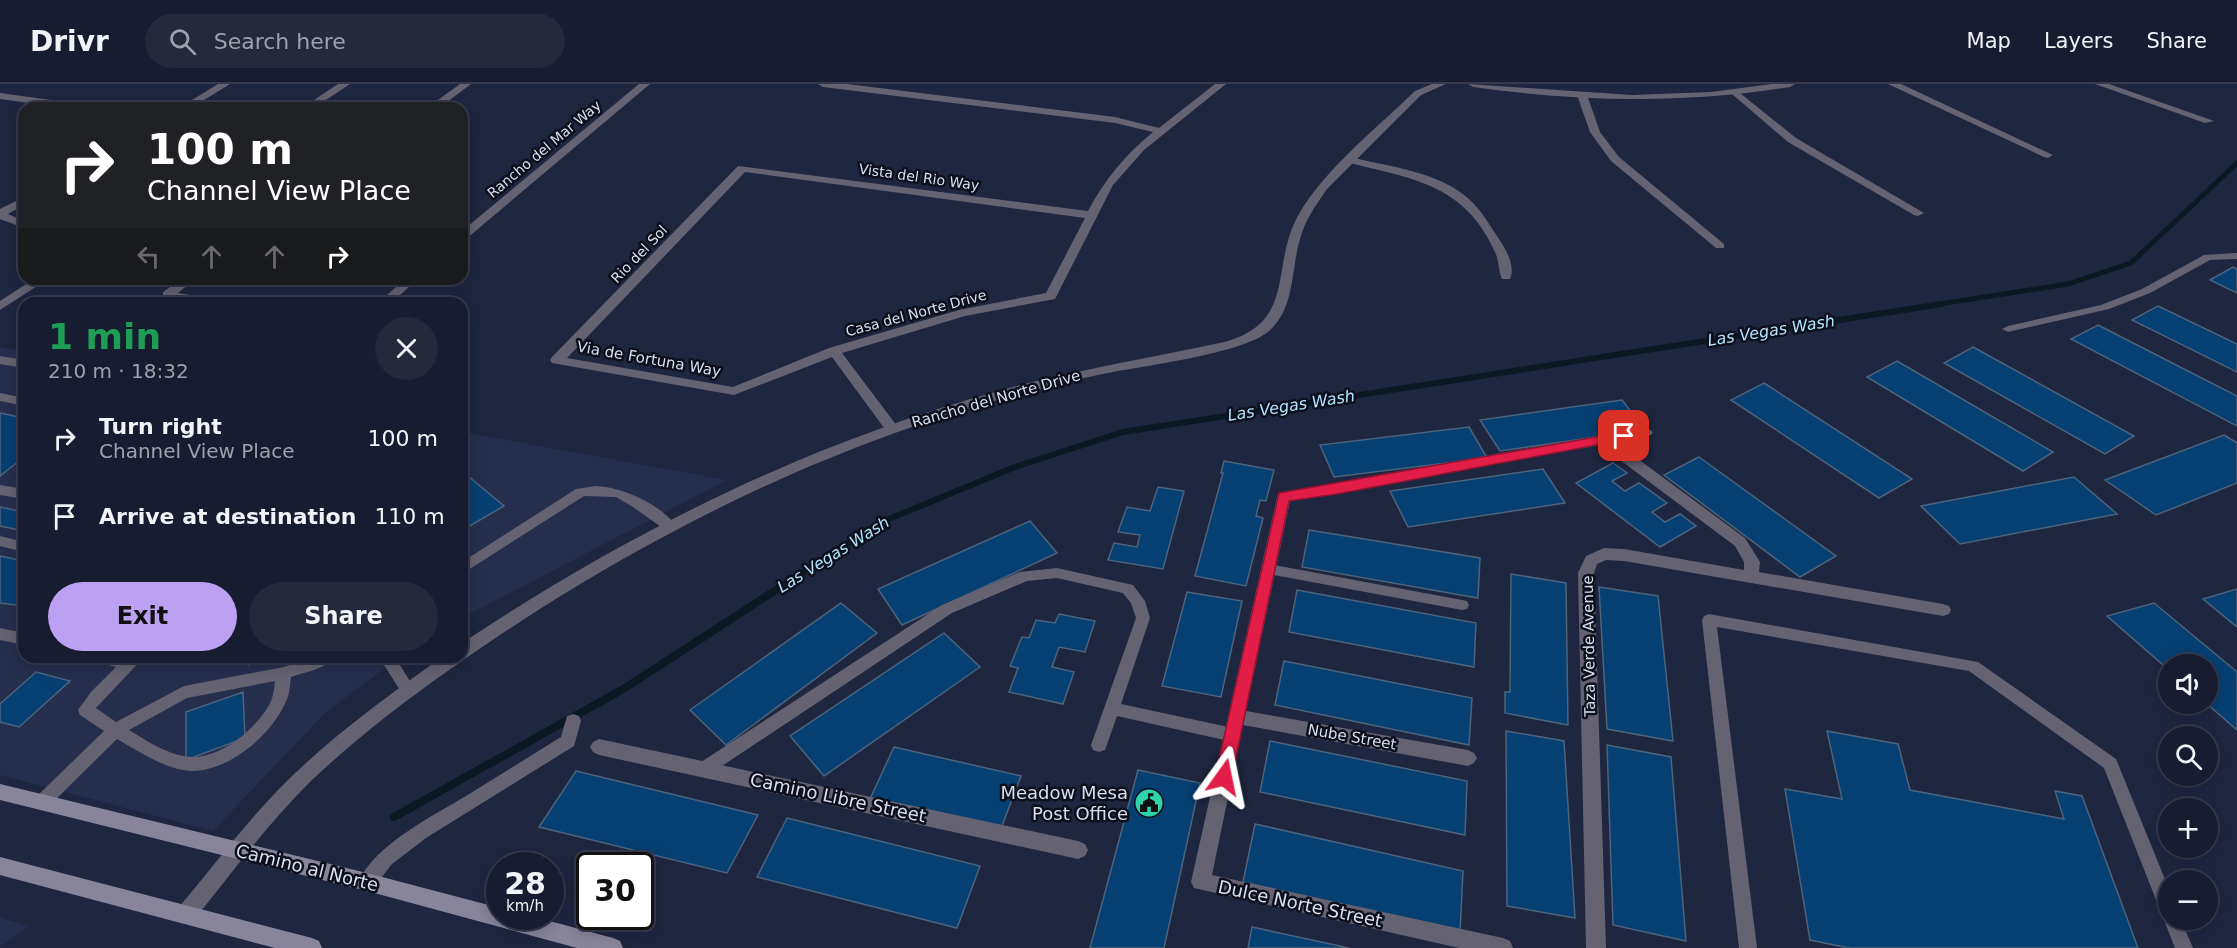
<!DOCTYPE html>
<meta charset="utf-8">
<style>
:root{--surface:#171c30;--page:#24293c;--text:#f1f3f6;--muted:#9ea1ab;--line:#363a4c;--accent:#bca0f2}
body{margin:0;font-family:"DejaVu Sans",sans-serif;background:var(--page);color:var(--text);height:100vh;display:flex;flex-direction:column;font-size:22px;white-space:nowrap}
*{box-sizing:border-box;margin:0}
p{font-size:20px;color:var(--muted)}
.icon{flex:none;width:33px;height:33px;fill:none;stroke:currentColor;stroke-width:2;stroke-linecap:round;stroke-linejoin:round}
.map{position:relative;flex:1;overflow:hidden}
.sheet{position:absolute;left:18px;top:213px;width:450px;height:366px;display:flex;flex-direction:column;background:var(--surface);border-radius:18px;box-shadow:0 3px 15px #0003,0 0 0 2px var(--line)}
.sheet>*{flex:none}
.hud{position:absolute;left:18px;top:18px;width:450px;height:183px;border-radius:18px;box-shadow:0 3px 15px #0003,0 0 0 2px var(--line);background:#202124;color:#fff;overflow:hidden}
.buttons{position:absolute;left:2158px;top:570px;display:grid;gap:12px}
.buttons a{display:grid;place-items:center;width:60px;height:60px;border-radius:50%;background:var(--surface);box-shadow:0 3px 15px #0003,0 0 0 2px var(--line);font-size:30px}
.speed{position:absolute;left:486px;top:768px;display:flex;gap:12px;font-size:30px;font-weight:700;text-align:center}
.speed>*{display:grid;place-content:center;width:78px;height:78px;border-radius:50%;background:var(--surface);box-shadow:0 3px 15px #0003,0 0 0 2px var(--line);line-height:1}
.speed small{font-size:15px;font-weight:400}
.speed .limit{border:3px solid #111;border-radius:9px;background:#fff;color:#111}
.pin{position:absolute;display:grid;place-items:center;width:51px;height:51px;color:#fff;margin:-26px;border-radius:12px;box-shadow:0 3px 9px #0006}
.me{position:absolute;width:66px;margin:-33px;rotate:12deg;stroke-linejoin:round;filter:drop-shadow(0 0 4px #0008)}
.turn{display:flex;align-items:center;gap:21px;height:126px;padding:0 30px;font-size:27px}
.turn .icon{width:78px;height:78px;stroke-width:2.5}
.turn b{display:block;font-size:42px;line-height:51px}
.lanes{display:flex;align-items:center;height:57px;padding:0 30px;background:#0003;justify-content:center;gap:30px;direction:ltr}
.lanes .off{opacity:.35}
.round{display:grid;place-items:center;flex:none;width:63px;height:63px;border-radius:32px;background:var(--page)}
.headline{display:flex;align-items:center;justify-content:space-between;height:102px;padding:0 30px}
h1{font-size:36px;font-weight:600;line-height:45px;color:#1e9e55}
.cta{display:flex;gap:12px;margin-top:auto;padding:12px 30px}
.cta a{flex:1;height:69px;border-radius:36px;background:var(--accent);color:#111;font-size:24px;font-weight:600;line-height:69px;text-align:center}
.cta a+a{background:var(--page);color:var(--text)}
ul{padding:0;list-style:none}
li{display:flex;align-items:center;gap:18px;height:78px;padding:0 30px}
li div{flex:1}
li b{display:block;font-size:22px}
li em{font-style:normal}
header{display:flex;align-items:center;gap:36px;box-sizing:border-box;height:84px;padding:0 30px;background:var(--surface);border-bottom:2px solid var(--line)}
header strong{font-size:28px}
nav{display:flex;gap:33px;margin-inline-start:auto;font-size:21px}
.search{width:420px;height:54px;background:var(--page);display:flex;align-items:center;gap:15px;box-sizing:border-box;padding:0 21px;border-radius:33px;color:var(--muted);font-size:22px}
.map>svg:first-child{display:block}
.built{fill:#262e4e}
.lines{fill:none;stroke-linecap:round;stroke-linejoin:round}
.stream-far2{stroke:#0a1921;stroke-width:5}
.stream-far1{stroke:#0a1921;stroke-width:6}
.stream{stroke:#0a1921;stroke-width:8}
.building{fill:#063f72;stroke:#4c637c;stroke-width:1.5}
.service{fill:#656371;fill-rule:evenodd}
.minor{fill:#656371;fill-rule:evenodd}
.tertiary{fill:#656371;fill-rule:evenodd}
.secondary{fill:#88859b;fill-rule:evenodd}
.route{fill:#e11d48;stroke:#92132f;stroke-width:1.5}
.labels{text-anchor:middle;stroke-width:5;stroke-linejoin:round;paint-order:stroke}
.far-street-label{font-size:14px;fill:#d9dff0;stroke:#0d101b}
.street-label{font-size:15px;fill:#d9dff0;stroke:#0d101b}
.water-label{font-size:16px;font-style:italic;fill:#b1e4fe;stroke:#0d101b}
.near-poi-label{font-size:18px;fill:#d9dff0;stroke:#0d101b;text-anchor:end}
.near-street-label{font-size:18px;fill:#d9dff0;stroke:#0d101b}
</style>
<header>
<strong>Drivr</strong>
<div class="search"><svg class="icon" aria-label="search" viewBox="0 0 24 24"><circle cx="10" cy="10" r="6"/><path d="M15 15l6 6"/></svg>Search here</div>
<nav><a>Map</a><a>Layers</a><a>Share</a></nav>
</header>
<div class="map">
<svg width="2237" height="864" viewBox="0 0 2237 864">
<rect width="100%" height="100%" fill="#1f2640"/>
<path class="built" d="M0 263 24 267V573H400L326 628 213 747 0 691Z
M462 348 727 396 462 534Z
M0 834 29 842 0 863Z"/>
<g class="lines">
<path class="stream-far2" d="M1933 221 2068 200 2131 179 2237 79"/>
<path class="stream-far1" d="M780 503 879 439 1015 383 1123 348 1942 220"/>
<path class="stream" d="M394 733 625 604 782 502"/>
</g>
<path class="building" d="M2233 183 2237 185V209L2210 196Z
M2158 222 2237 260V288L2132 236Z
M2098 241 2237 312V342L2071 255Z
M1973 263 2134 352 2105 370 1944 279Z
M1897 277 2053 368 2023 387 1867 293Z
M1764 299 1912 395 1879 414 1731 316Z
M1622 316 1645 346 1500 367 1480 336Z
M0 329 24 334V373L0 392Z
M1469 343 1487 374 1334 393 1320 361Z
M2224 351 2237 359V399L2156 431 2105 396Z
M1699 373 1836 472 1800 493 1664 391Z
M1224 377 1274 386 1266 417 1260 416 1256 432 1263 434 1246 502 1195 492 1223 389H1221Z
M1613 379 1627 389 1612 397 1625 407 1639 399 1667 419 1652 428 1665 438 1680 430 1696 442 1660 463 1576 399Z
M1543 385 1565 419 1408 443 1390 407Z
M462 387 504 422 466 444 462 441Z
M2074 393 2117 430 1960 460 1921 422Z
M1158 403 1184 407 1163 485 1108 476 1114 459 1137 463 1140 451 1118 448 1127 423 1150 427Z
M0 423 24 428V447L0 442Z
M1030 437 1057 469 902 541 878 505Z
M1309 446 1480 474 1478 514 1302 483Z
M0 472 24 477V522L0 519Z
M1511 490 1566 499 1568 641 1505 629V608H1510Z
M1599 503 1658 512 1673 657 1607 645Z
M2237 505V543L2203 515Z
M1297 506 1476 539 1474 583 1289 548Z
M1187 508 1242 517 1221 613 1162 602Z
M841 519 877 549 726 661 690 626Z
M2154 519 2237 588V646L2207 620 2208 580H2169V586L2107 532Z
M1059 530 1095 537 1085 568 1059 563 1052 583 1074 588 1063 620 1009 608 1018 584 1010 582 1022 553 1029 554 1036 536 1055 539Z
M944 549 980 583 824 692 790 652Z
M211 573H256L249 581Z
M1284 577 1472 614 1469 661 1275 621Z
M36 588 70 597 19 643 0 638V620Z
M243 608 245 654 186 676V628Z
M1506 647 1564 657 1575 834 1507 822Z
M1827 647 1898 660 1910 706 2064 735 2055 707 2082 712 2138 864H1849L1810 856 1785 705 1842 715Z
M1270 657 1467 697 1465 751 1260 708Z
M1607 661 1671 673 1686 857 1613 841Z
M894 663 1021 692 1000 747 870 715Z
M1138 686 1200 699 1164 864H1090Z
M576 687 758 731 727 789 539 743Z
M787 734 980 782 957 844 757 793Z
M1255 740 1463 787 1460 848 1243 798Z
M1252 843 1349 864H1248Z"/>
<g class="lines">
<path class="service" d="M2237 169V175L2210 176 2150 209 2109 225 2008 248 2002 245 2008 242 2101 221 2142 205 2204 171Z
M0 272 24 276V284L0 280Z
M0 309 24 314V322L0 317Z
M0 401 24 405V415L0 411Z
M596 402C621 403 661 420 676 442L669 447 664 445 633 423 616 413 584 412 462 490V478L576 405Z
M0 452 24 458V468L0 462Z
M1268 480 1462 516 1467 517 1469 521 1467 525 1462 526 1268 490 1263 489 1261 485 1263 481Z
M1057 484 1133 501 1145 517 1150 534 1121 620 1233 644 1239 646 1241 651 1239 656 1233 658 1117 632 1105 666 1099 668 1093 666 1091 661 1136 534 1131 519 1123 509 1057 494 1027 497 952 529 710 690 704 692 698 690 696 685 698 680 942 521 1020 488Z
M1709 530 1978 578 2116 675 2169 805V836H2181L2193 864H2175L2104 684 1969 587 1717 543 1757 864H1739L1702 536 1704 532Z
M0 544 24 549V561L0 556Z
M92 573H144L96 624 116 638 184 602 284 583 313 573H333C325 586 304 588 291 593 290 600 290 608 287 615 274 649 230 687 192 687 166 686 138 667 117 655L48 723 42 725 36 723 34 718 36 713 104 647 80 631 78 626 91 608 116 583 95 577ZM275 597C274 606 273 615 268 623 253 647 221 673 193 673 171 673 147 657 129 646L187 614Z
M379 573H395L416 607 413 611 408 613 403 611Z
M573 630 579 632 581 637 574 662 426 754 392 780 373 804 367 806 361 804 358 798C376 760 431 733 466 712 498 692 529 673 561 653L567 632Z"/>
<path class="minor" d="M218 0H230L191 24H179Z
M460 0H471L439 24H427Z
M639 0H650L466 155 462 156V147Z
M818 0H847L1115 33 1159 44 1215 0H1226L1144 66 1113 101 1055 215 965 232 842 269 897 342 899 345 897 348H887L832 273 734 311 552 279 550 276 552 273 738 82 1088 127C1105 95 1125 71 1153 48L1115 39 823 3ZM745 88 1085 134 1046 209 959 226 829 264 733 303 567 274Z
M1888 0H1901L2053 71 2048 74 2044 73Z
M2095 0H2109L2214 37 2205 39Z
M1735 5 1796 54 1924 129 1918 132 1914 131 1788 58 1732 10 1730 8Z
M1582 8 1587 11 1600 48 1619 73 1724 160V164H1716L1611 77 1590 48 1577 11Z
M0 9 88 21 93 24H66L0 15Z
M1350 73C1389 83 1439 87 1470 116 1481 126 1489 140 1497 152 1505 164 1516 181 1510 195H1502C1498 186 1499 176 1495 168 1464 99 1412 95 1346 78L1345 76Z
M24 113V121L8 130 24 137V144L0 135V125Z
M181 195H195L178 209 214 215 220 219H192L163 214V208Z
M405 195H418L391 219H378Z
M1646 343 1653 348 1651 351 1615 358 1745 454 1760 478 1759 488 1943 520 1949 522 1951 526 1949 530 1943 532 1624 477 1606 476 1597 480 1594 489 1606 864H1586L1578 489 1586 472 1604 464 1624 465 1744 486V478L1735 462 1600 361 1290 417 1246 627 1468 666 1474 669 1477 674 1474 679 1468 682 1243 641 1212 791 1503 854 1510 857 1513 864H1459L1194 804 1191 798 1278 409Z
M599 655 1078 757 1085 760 1088 766 1085 772 1078 775 599 671 593 668 590 663 593 658Z"/>
<path class="tertiary" d="M338 0H350L314 24H302Z
M1432 0H1446L1421 11 1327 105C1316 121 1305 136 1300 155 1291 185 1295 225 1269 247 1241 271 1138 282 1098 291 1054 300 1010 312 967 325 797 377 638 458 491 557 429 599 367 644 312 696 268 739 232 789 193 837L186 839 179 837 176 830 179 823C212 784 243 742 279 705 328 655 385 614 442 573H462V559C629 448 808 359 1002 306 1075 286 1150 274 1224 258 1298 238 1269 182 1299 130 1325 85 1377 44 1415 7Z
M1468 0 1632 11 1711 8 1772 0H1795L1790 3C1684 20 1580 18 1473 3Z
M34 195H48L0 226V217Z"/>
<path class="secondary" d="M0 700 367 789 500 824V832H531L613 854 620 857 623 864H577L367 807 0 716Z
M0 773 312 854 319 857 322 864H275L0 791Z"/>
</g>
<path class="route" d="M1624 348 1628 349 1630 352 1628 355 1337 410 1289 417 1232 693 1229 698 1224 700 1218 698 1215 693 1279 409Z"/>
<defs>
<g id="civic-disc" transform="scale(1.5)"><circle r="9.5" fill="#2fd4aa" stroke="#0d101b"/><path d="M-.6-6.5H3V-4.5H.6V-3L4-1V1h2V6H-6V1h2V-1L-.6-3ZM-1.2 2.5V6h2.4V2.5Z" fill="#111"/></g>
</defs>
<g fill-rule="evenodd">
<use href="#civic-disc" x="1149" y="719"/>
</g>
<g class="labels">
<g class="far-street-label">
<text transform="translate(544 65) rotate(-40)" y="5">Rancho del Mar Way</text>
<text transform="translate(919 93) rotate(8)" y="5">Vista del Rio Way</text>
<text transform="translate(639 170) rotate(-46)" y="5">Rio del Sol</text>
<text transform="translate(916 229) rotate(-15)" y="5">Casa del Norte Drive</text>
</g>
<g class="street-label">
<text transform="translate(649 275) rotate(10)" y="5">Via de Fortuna Way</text>
<text transform="translate(996 315) rotate(-16)" y="5">Rancho del Norte Drive</text>
<text transform="translate(1589 562) rotate(-91)" y="5">Taza Verde Avenue</text>
<text transform="translate(1352 653) rotate(10)" y="5">Nube Street</text>
</g>
<g class="water-label">
<text transform="translate(1771 246) rotate(-9)" y="6">Las Vegas Wash</text>
<text transform="translate(1291 321) rotate(-9)" y="6">Las Vegas Wash</text>
<text transform="translate(833 470) rotate(-32)" y="6">Las Vegas Wash</text>
</g>
<g class="near-poi-label">
<text x="1128" y="715">Meadow Mesa<tspan x="1128" dy="21">Post Office</tspan></text>
</g>
<g class="near-street-label">
<text transform="translate(838 714) rotate(12)" y="6">Camino Libre Street</text>
<text transform="translate(307 784) rotate(14)" y="6">Camino al Norte</text>
<text transform="translate(1300 820) rotate(12)" y="6">Dulce Norte Street</text>
</g>
</g>
</svg>
<div class="buttons">
<a><svg class="icon" aria-label="sound" viewBox="0 0 24 24"><path d="M4 9h4l5-4v14l-5-4H4zM17 9q2 3 0 6"/></svg></a>
<a><svg class="icon" aria-label="search" viewBox="0 0 24 24"><circle cx="10" cy="10" r="6"/><path d="M15 15l6 6"/></svg></a>
<a>+</a>
<a>−</a>
</div>
<div class="speed"><div>28<small>km/h</small></div><div class="limit">30</div></div>
<div class="pin" style="left:1624px;top:352px;background:#d93025"><svg class="icon" aria-label="arrive" viewBox="0 0 24 24"><path d="M6 21V4h12l-3 4 3 4H6"/></svg></div>
<svg class="me" style="left:1224px;top:693px" viewBox="-20 -20 40 40"><path d="M0-17L14 15 0 8-14 15z" fill="#e11d48" stroke="#fff" stroke-width="4"/></svg>
<div class="hud">
<div class="turn"><svg class="icon" aria-label="right" viewBox="0 0 24 24"><path d="M7 20v-9h11M14 6l5 5-5 5"/></svg><div><b>100 m</b>Channel View Place</div></div>
<div class="lanes"><svg class="icon off" aria-label="left" viewBox="0 0 24 24"><path d="M17 20v-9H6M10 6l-5 5 5 5"/></svg><svg class="icon off" aria-label="ahead" viewBox="0 0 24 24"><path d="M12 20V5M6 11l6-6 6 6"/></svg><svg class="icon off" aria-label="ahead" viewBox="0 0 24 24"><path d="M12 20V5M6 11l6-6 6 6"/></svg><svg class="icon" aria-label="right" viewBox="0 0 24 24"><path d="M7 20v-9h11M14 6l5 5-5 5"/></svg></div>
</div>
<section class="sheet">
<div class="headline"><div><h1>1 min</h1><p>210 m · 18:32</p></div><a class="round"><svg class="icon" aria-label="close" viewBox="0 0 24 24"><path d="M6 6l12 12M18 6L6 18"/></svg></a></div>
<ul>
<li><svg class="icon" aria-label="right" viewBox="0 0 24 24"><path d="M7 20v-9h11M14 6l5 5-5 5"/></svg><div><b>Turn right</b><p>Channel View Place</p></div><em>100 m</em></li>
<li><svg class="icon" aria-label="arrive" viewBox="0 0 24 24"><path d="M6 21V4h12l-3 4 3 4H6"/></svg><div><b>Arrive at destination</b></div><em>110 m</em></li>
</ul>
<div class="cta"><a>Exit</a><a>Share</a></div>
</section>
</div>
